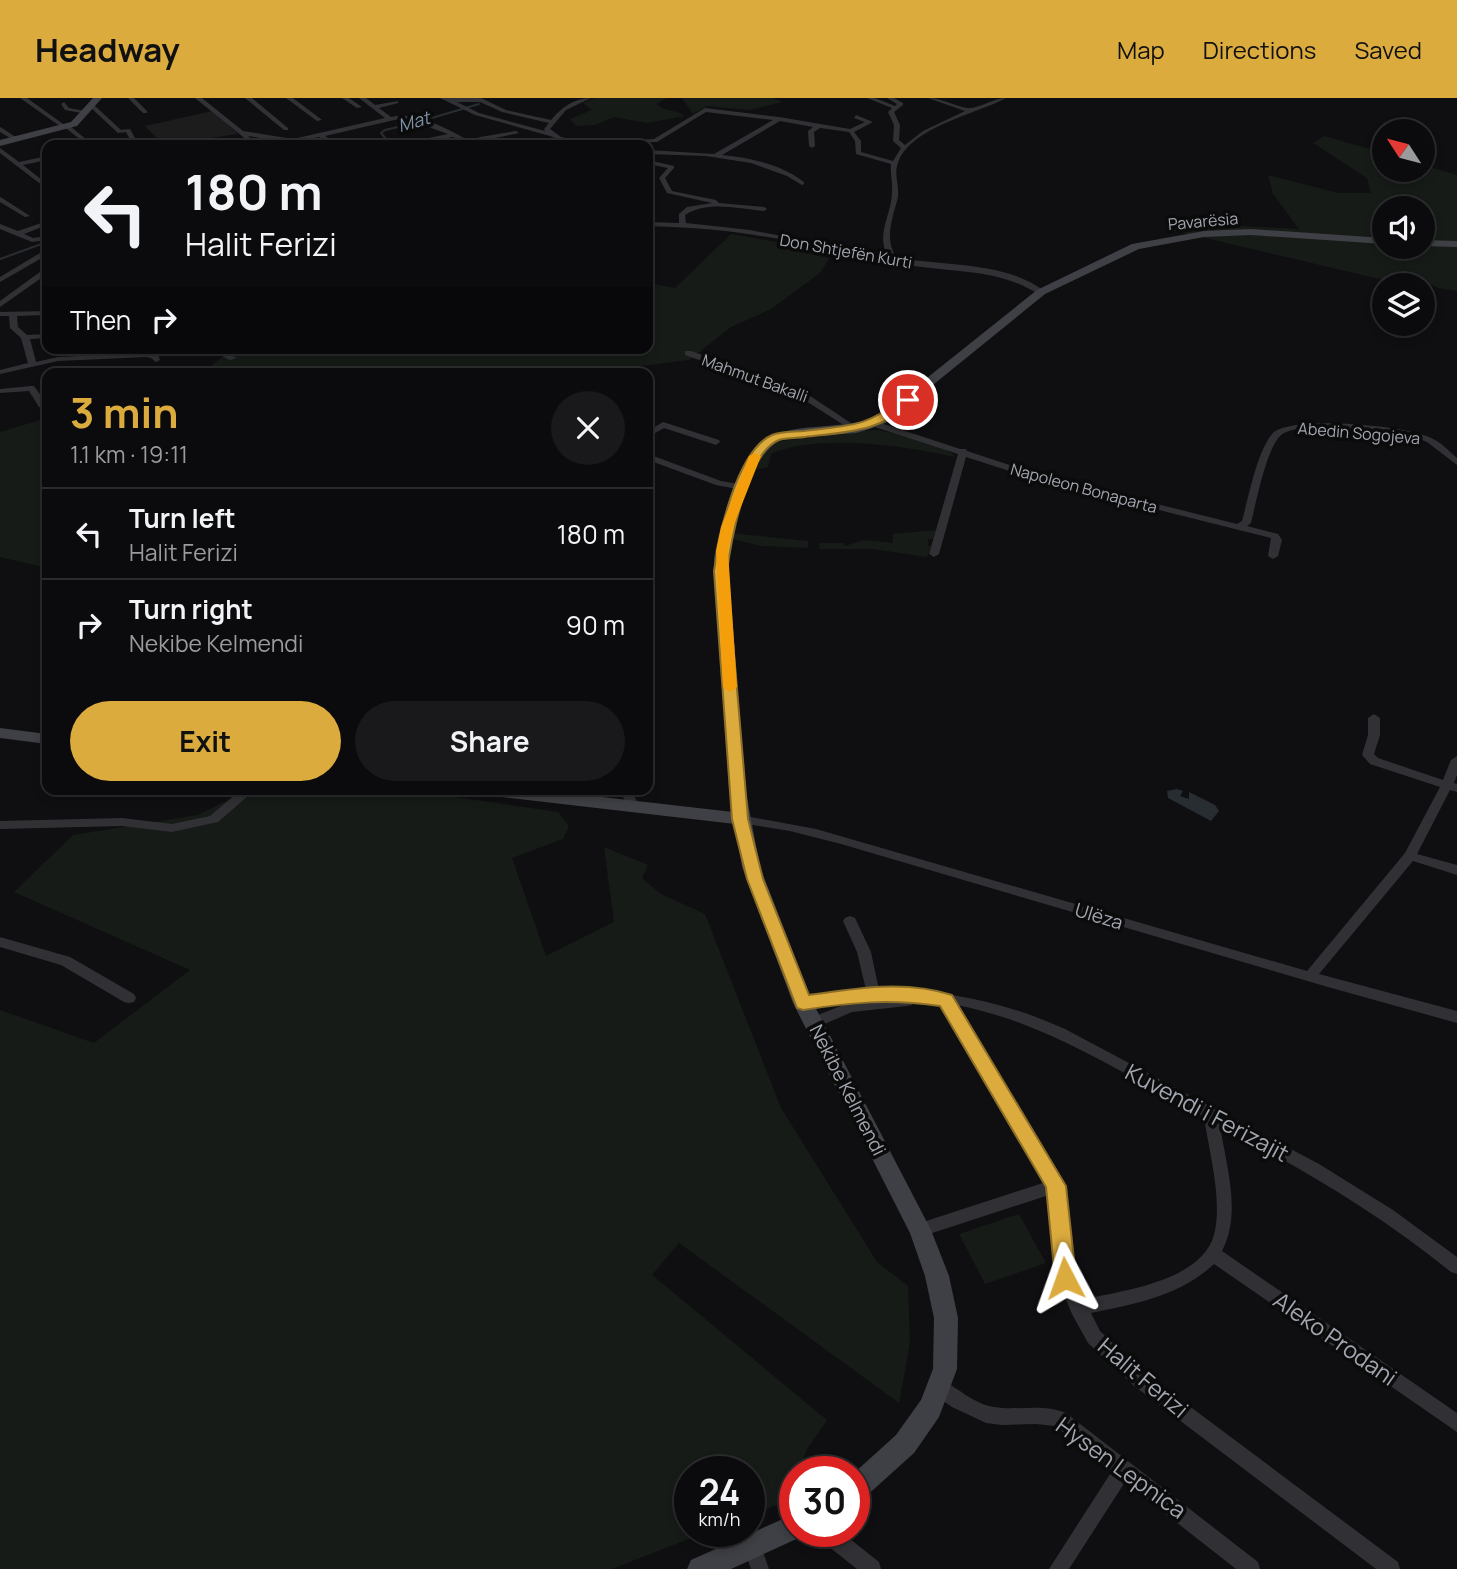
<!DOCTYPE html>
<meta charset="utf-8">
<style>
:root{--surface:#0b0b0d;--page:#19191b;--text:#f1f3f6;--muted:#9a9b9d;--line:#2b2b2e;--accent:#dbab3d}
body{margin:0;font-family:Manrope,sans-serif;background:var(--page);color:var(--text);height:100vh;display:flex;flex-direction:column;font-size:26px;white-space:nowrap}
*{box-sizing:border-box;margin:0}
p{font-size:23px;color:var(--muted)}
.icon{flex:none;width:38px;height:38px;fill:none;stroke:currentColor;stroke-width:2;stroke-linecap:round;stroke-linejoin:round}
.map{position:relative;flex:1;overflow:hidden}
.drawer{position:absolute;left:42px;top:270px;width:611px;height:427px;display:flex;flex-direction:column;background:var(--surface);border-radius:14px;box-shadow:0 4px 10px #0003,0 0 0 2px var(--line)}
.drawer>*{flex:none}
.top-card{position:absolute;left:42px;top:42px;width:611px;height:214px;border-radius:14px;box-shadow:0 4px 10px #0003,0 0 0 2px var(--line);background:#0b0b0d;color:var(--text);overflow:hidden}
.needle{width:46px;rotate:306deg}
.buttons{position:absolute;left:1372px;top:21px;display:grid;gap:14px}
.buttons a{display:grid;place-items:center;width:63px;height:63px;border-radius:50%;background:var(--surface);box-shadow:0 4px 10px #0003,0 0 0 2px var(--line);font-size:35px}
.speed{position:absolute;left:674px;top:1358px;display:flex;gap:14px;font-size:35px;font-weight:700;text-align:center}
.speed>*{display:grid;place-content:center;width:91px;height:91px;border-radius:50%;background:var(--surface);box-shadow:0 4px 10px #0003,0 0 0 2px var(--line);line-height:1}
.speed small{font-size:18px;font-weight:400}
.speed .limit{border:10px solid #d22;background:#fff;color:#111}
.pin{position:absolute;display:grid;place-items:center;width:60px;height:60px;color:#fff;margin:-30px;border:4px solid #fff;border-radius:50%;box-shadow:0 2px 7px #0007}
.me{position:absolute;width:77px;margin:-38px;rotate:356deg;stroke-linejoin:round;filter:drop-shadow(0 0 5px #0008)}
.turn{display:flex;align-items:center;gap:24px;height:147px;padding:0 28px;font-size:32px}
.turn .icon{width:91px;height:91px;stroke-width:2.5}
.turn b{display:block;font-size:49px;line-height:60px}
.then{display:flex;align-items:center;height:66px;padding:0 28px;background:#0003;gap:14px;font-size:26px}
.round{display:grid;place-items:center;flex:none;width:74px;height:74px;border-radius:37px;background:var(--page)}
.overview{display:flex;align-items:center;justify-content:space-between;height:119px;padding:0 28px}
h1{font-size:42px;font-weight:700;line-height:52px;color:var(--accent)}
.button{display:flex;gap:14px;margin-top:auto;padding:14px 28px}
.button a{flex:1;height:80px;border-radius:42px;background:var(--accent);color:#111;font-size:28px;font-weight:700;line-height:80px;text-align:center}
.button a+a{background:var(--page);color:var(--text)}
ul{padding:0;list-style:none}
li{display:flex;align-items:center;gap:21px;height:91px;padding:0 28px;border-top:2px solid var(--line)}
li div{flex:1}
li b{display:block;font-size:26px}
li em{font-style:normal}
header{display:flex;align-items:center;gap:42px;box-sizing:border-box;height:98px;padding:0 35px;background:var(--accent);color:#111}
header strong{font-size:33px}
nav{display:flex;gap:38px;margin-inline-start:auto;font-size:24px}
.map>svg:first-child{display:block}
.built{fill:#1c1c1d}
.green{fill:#161b17;fill-rule:evenodd}
.water{fill:#282d32}
.lines{fill:none;stroke-linecap:round;stroke-linejoin:round}
.stream{stroke:#282d32;stroke-width:2}
.street{fill:#313135;fill-rule:evenodd}
.secondary{fill:#3f4045;fill-rule:evenodd}
.route{fill:#dbab3d;stroke:#8e6f28;stroke-width:2}
.slow{fill:#f59e0b}
.labels{text-anchor:middle;stroke-width:7;stroke-linejoin:round;paint-order:stroke}
.far-street-label{font-size:16px;fill:#a2a6b0;stroke:#0b0b0b}
.far-water-label{font-size:18px;font-style:italic;fill:#7c92a8;stroke:#0b0b0b}
.street-label{font-size:19px;fill:#a2a6b0;stroke:#0b0b0b}
.near-street-label{font-size:23px;fill:#a2a6b0;stroke:#0b0b0b}
</style>
<header>
<strong>Headway</strong>
<nav><a>Map</a><a>Directions</a><a>Saved</a></nav>
</header>
<div class="map">
<svg width="1457" height="1471" viewBox="0 0 1457 1471">
<rect width="100%" height="100%" fill="#0f0f11"/>
<path class="built" d="M212 13 238 36 164 47 145 28Z"/>
<path class="green" d="M595 0H667L656 6C665 14 675 11 685 18L647 25 614 19 595 27 576 28 570 21 592 12 583 5Z
M682 0H772L783 4 749 12 707 8 693 16Z
M1324 38 1384 55V72H1423V67L1457 77V193L1438 190 1418 180 1411 187H1405L1171 132 1221 127 1299 131 1273 96 1268 77 1338 95H1371L1367 80 1313 45ZM1384 110H1423V149H1384Z
M731 136 833 154 820 175 771 211 731 229 689 262 585 275H233L205 272 235 250H648V185L675 190Z
M47 320V470L0 459V334Z
M874 332C890 333 949 347 955 359 906 348 817 335 771 356L768 369 751 373 758 358 774 344Z
M936 432 933 441H928V447L931 448 927 459 872 451H820L819 445H843L845 448 864 442 893 445V436Z
M730 435 808 443V450L761 448 729 440Z
M250 691H401L558 714 569 728 563 741 512 760 546 858 614 824 604 749 648 767 642 780 661 796 705 816 781 1010 877 1164 908 1188 910 1245 899 1305 679 1145 652 1177 827 1322 807 1351 798 1374H794V1384L787 1403 749 1418V1374H690V1433H709L612 1471H0V912L94 945 190 872 14 794 73 737 198 717Z
M1019 1116 1046 1165 985 1186 959 1136Z"/>
<path class="water" d="M1177 691 1183 693 1180 698 1189 701V694L1215 707 1219 713 1211 723 1168 700 1167 693Z"/>
<g class="lines">
<path class="stream" d="M425 22 479 6
M364 47 386 41 381 35 385 32 419 24
M0 161 47 144"/>
<path class="street" d="M20 0H27L66 28H70L93 47H87L67 31H64Z
M128 0H134L147 13V15H143Z
M195 0H202L243 33 293 41 385 20 359 0H366L375 7 398 3V5L379 10 391 19C417 13 447 31 470 43L480 39 516 33 519 35 481 43 471 47H463L465 45 453 39 421 45 419 42 448 36 403 20 325 38 339 47H332L319 39 293 45 248 38 259 47H253Z
M245 0H252L288 30V32H284Z
M286 0H293L322 22 317 23Z
M342 0H349L362 9 357 10Z
M440 0H481L506 12 551 22C561 10 574 0 591 0L566 12 550 31 561 39 576 42 603 44 654 41 705 10 779 19 850 31 865 24 854 20 856 17 873 24 854 34 861 43V54L893 63 901 50 893 43 894 27 888 14 892 10 867 0H875L895 8 897 6 887 0H894L903 5V7L894 14 900 27 899 42 905 47 923 33 965 13 928 0C942 0 954 8 967 10 979 11 993 0 1006 0 977 16 910 29 898 65 893 77 901 90 897 103 892 121 884 143 897 160 943 168 1007 163 1045 194L1038 196C998 171 960 175 915 168 859 158 804 144 748 136 715 131 681 129 648 128V124L679 125V116L687 109 712 105 667 95 659 80 668 70 648 66V62L674 68V70L665 80 672 93 716 102 719 105 764 109 767 111 764 113C739 111 708 102 685 117L686 125 750 132 888 158C875 137 892 116 892 94 893 84 890 76 891 66L856 56 855 43 849 34 820 30 814 34 815 48 812 50 809 48 808 33 813 29 780 23 722 57C751 60 780 66 804 84V86L802 87 787 78 751 65 706 58 648 56V52L714 56 773 22 706 14 657 44 585 47 565 44 550 38 475 17ZM457 4H480L502 14 549 25 544 31 545 33 479 15Z
M64 4 69 10 90 14 87 16 65 12 61 6Z
M90 7H94L121 32 130 31 139 47H133L126 34 118 35 90 9Z
M0 29 2 30 20 42 15 43 0 34Z
M0 50 19 64 47 58V62L23 67 47 86V91L0 55Z
M0 99 2 100 30 118 25 119 0 104Z
M47 123V127L24 136 33 140 47 138V142L32 144 0 131V126L18 133Z
M40 155 47 157 0 184V179Z
M44 171H47V176L0 209V203Z
M47 213V217L17 218 18 229 27 237 47 236V240L30 241 36 264 58 259 146 255 158 256 160 262 156 264 151 260 146 259 58 263 0 276V272L28 265 21 240 10 230 9 218H0V214Z
M205 250H216L237 260 230 262Z
M685 253H691L801 292 860 331 853 333 795 296 685 257Z
M31 288H34L47 306V310L39 309 29 293 0 295V291Z
M875 323 960 351H966L967 353 1037 376 1237 426 1242 423C1248 401 1257 354 1272 336 1290 316 1408 328 1431 340 1441 344 1449 353 1457 360V367L1427 344 1417 340C1391 336 1298 320 1280 338 1266 352 1256 405 1251 425L1247 428 1278 436 1282 442 1278 458 1273 461 1268 458 1271 440 1031 380 966 359 939 456 934 459 929 456 958 356 872 328V324Z
M663 324 719 342 720 344 716 347 664 330 648 339V333Z
M648 356 721 383 745 387 747 389 742 392 716 387 648 362Z
M1374 616 1380 620V637L1374 656 1378 660 1443 682 1451 662 1457 658V677L1454 685 1457 686V694L1450 692 1417 756 1457 767V777L1413 763 1319 876 1457 913V925L1328 889 841 746 790 733 740 725 734 721 740 717 816 731 1307 873 1405 755 1440 689 1370 666 1362 657 1368 637V620Z
M242 691H256L218 724 172 734 122 728 0 731V723L122 720 172 726 210 718Z
M619 691H631L639 708 637 711H629Z
M850 818 855 820 871 854 879 892C945 891 1005 904 1065 931L1319 1066 1393 1112 1457 1159V1176L1451 1174C1380 1116 1301 1070 1220 1027 1226 1068 1242 1115 1222 1153L1457 1315V1334L1214 1166C1180 1198 1135 1206 1091 1215L1100 1233 1145 1275 1398 1464 1400 1471H1376L1133 1287 1088 1245 1072 1216 1057 1180 1049 1097 920 1139 914 1137 912 1132 914 1127 1046 1084 941 905 914 903 912 907 907 908 852 914 813 931 808 929 806 925 808 921 848 905 803 910 798 909 796 905 798 901 866 892 857 854 843 823 845 820ZM956 907C1047 924 1124 977 1204 1019 1209 1054 1223 1102 1214 1137 1201 1183 1123 1193 1084 1201L1073 1179 1064 1088Z
M0 839 70 859 134 896 136 900 134 904 129 905 124 904 61 867 0 849Z
M939 1281C958 1289 973 1306 994 1309 1019 1313 1042 1305 1066 1315L1258 1464 1260 1471H1236L1125 1384 1069 1471H1049L1112 1373 1055 1328 1036 1326 1002 1327 986 1325 952 1309 933 1296 930 1290 933 1284Z
M816 1433H840L879 1464 881 1471H857L818 1440Z
M752 1440 759 1442 769 1471H751L743 1449 745 1442Z"/>
<path class="secondary" d="M93 0H102L77 28 0 48V42L71 24Z
M1251 131 1384 140V146L1251 137 1204 139 1139 151 1045 196 886 325C876 328 866 333 856 335 833 338 808 335 786 340 751 349 733 429 728 461L745 689 760 769 813 905 931 1132 949 1178 958 1220 957 1271 939 1319 914 1355 863 1401 854 1405V1375L896 1337 921 1302 933 1271 934 1220 925 1178 910 1135 793 905 742 769 735 726 485 697 477 691H532L733 714 729 689 714 461C720 424 741 343 782 334 814 326 846 330 878 319L1037 192 1132 146 1204 133Z
M1423 142 1457 143V149L1423 148Z
M0 630 47 636V646L0 640Z
M794 1416V1433H805L803 1438 731 1471H687L691 1462Z"/>
</g>
<path class="route" d="M904 300 913 302C884 334 846 334 805 339 797 340 786 340 779 342 747 354 731 443 727 473L748 721 763 781 809 897C856 890 906 882 952 897L1066 1088 1076 1180 1073 1186 1065 1189 1058 1186 1055 1180 1046 1089 940 908C890 901 853 904 803 912L797 910 747 781 732 721 714 473C719 438 736 353 772 337 781 333 794 334 804 333 851 327 864 330 904 300Z"/>
<path class="slow" d="M755 355 761 358 733 429 728 453 737 589 730 594 723 589 716 453 721 429 749 358Z"/>
<g class="labels">
<g class="far-street-label">
<text transform="translate(1203 123) rotate(-5)" y="6">Pavarësia</text>
<text transform="translate(846 153) rotate(10)" y="6">Don Shtjefën Kurti</text>
<text transform="translate(755 280) rotate(20)" y="6">Mahmut Bakalli</text>
<text transform="translate(1359 335) rotate(5)" y="6">Abedin Sogojeva</text>
<text transform="translate(1084 390) rotate(15)" y="6">Napoleon Bonaparta</text>
</g>
<g class="far-water-label">
<text transform="translate(414 24) rotate(-16)" y="6">Mat</text>
</g>
<g class="street-label">
<text transform="translate(1099 818) rotate(17)" y="7">Ulëza</text>
<text transform="translate(848 992) rotate(63)" y="7">Nekibe Kelmendi</text>
</g>
<g class="near-street-label">
<text transform="translate(1207 1015) rotate(28)" y="8">Kuvendi i Ferizajit</text>
<text transform="translate(1335 1241) rotate(35)" y="8">Aleko Prodani</text>
<text transform="translate(1143 1280) rotate(40)" y="8">Halit Ferizi</text>
<text transform="translate(1121 1370) rotate(36)" y="8">Hysen Lepnica</text>
</g>
</g>
</svg>
<div class="buttons">
<a><svg class="needle" viewBox="-14 -14 28 28"><path d="M0-13l5 13h-10z" fill="#e53935"/><path d="M0 13l5-13h-10z" fill="#9a9b9d"/></svg></a>
<a><svg class="icon" aria-label="sound" viewBox="0 0 24 24"><path d="M4 9h4l5-4v14l-5-4H4zM17 9q2 3 0 6"/></svg></a>
<a><svg class="icon" aria-label="layers" viewBox="0 0 24 24"><path d="M12 4l9 5-9 5-9-5zM3 14l9 5 9-5"/></svg></a>
</div>
<div class="speed"><div>24<small>km/h</small></div><div class="limit">30</div></div>
<div class="pin" style="left:908px;top:302px;background:#d93025"><svg class="icon" aria-label="arrive" viewBox="0 0 24 24"><path d="M6 21V4h12l-3 4 3 4H6"/></svg></div>
<svg class="me" style="left:1065px;top:1180px" viewBox="-20 -20 40 40"><path d="M0-17L14 15 0 8-14 15z" fill="#dbab3d" stroke="#fff" stroke-width="4"/></svg>
<div class="top-card">
<div class="turn"><svg class="icon" aria-label="left" viewBox="0 0 24 24"><path d="M17 20v-9H6M10 6l-5 5 5 5"/></svg><div><b>180 m</b>Halit Ferizi</div></div>
<div class="then">Then<svg class="icon" aria-label="right" viewBox="0 0 24 24"><path d="M7 20v-9h11M14 6l5 5-5 5"/></svg></div>
</div>
<section class="drawer">
<div class="overview"><div><h1>3 min</h1><p>1.1 km · 19:11</p></div><a class="round"><svg class="icon" aria-label="close" viewBox="0 0 24 24"><path d="M6 6l12 12M18 6L6 18"/></svg></a></div>
<ul>
<li><svg class="icon" aria-label="left" viewBox="0 0 24 24"><path d="M17 20v-9H6M10 6l-5 5 5 5"/></svg><div><b>Turn left</b><p>Halit Ferizi</p></div><em>180 m</em></li>
<li><svg class="icon" aria-label="right" viewBox="0 0 24 24"><path d="M7 20v-9h11M14 6l5 5-5 5"/></svg><div><b>Turn right</b><p>Nekibe Kelmendi</p></div><em>90 m</em></li>
</ul>
<div class="button"><a>Exit</a><a>Share</a></div>
</section>
</div>
